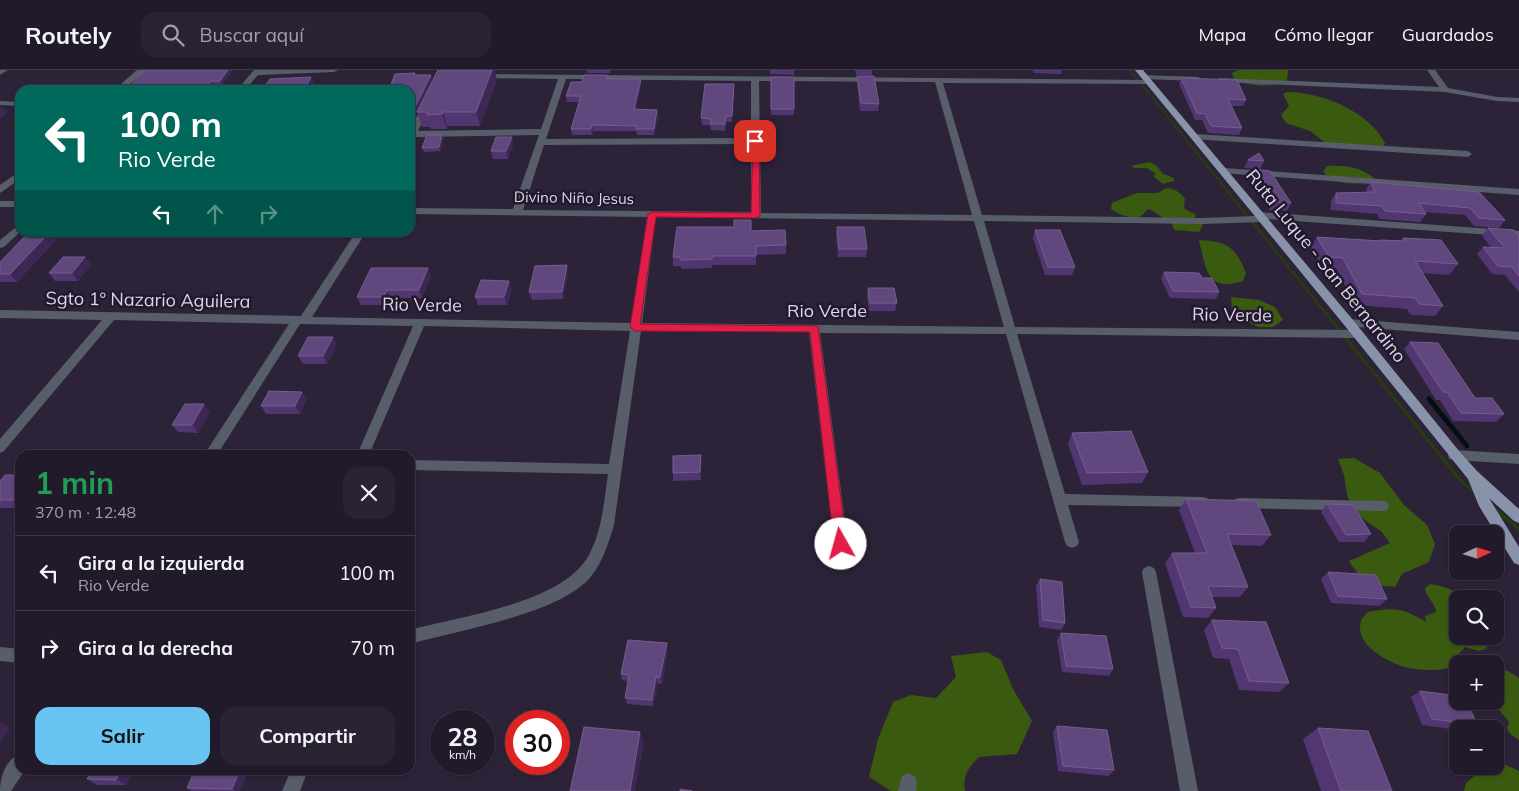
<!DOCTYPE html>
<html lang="es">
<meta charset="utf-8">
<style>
:root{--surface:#211a2b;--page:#292333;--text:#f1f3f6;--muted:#a2a1a9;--line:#3e3847;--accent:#68c4f0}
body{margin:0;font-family:Mulish,sans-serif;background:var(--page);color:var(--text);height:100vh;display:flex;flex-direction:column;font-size:19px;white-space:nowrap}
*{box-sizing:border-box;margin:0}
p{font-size:16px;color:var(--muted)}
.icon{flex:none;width:28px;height:28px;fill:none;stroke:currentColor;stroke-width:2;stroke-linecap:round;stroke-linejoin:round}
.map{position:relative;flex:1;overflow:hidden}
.details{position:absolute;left:15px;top:380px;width:400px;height:325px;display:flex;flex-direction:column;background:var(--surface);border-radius:15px;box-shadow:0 1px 4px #0004,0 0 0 1px var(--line)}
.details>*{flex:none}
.guide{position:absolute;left:15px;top:15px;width:400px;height:152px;border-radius:15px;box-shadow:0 1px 4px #0004,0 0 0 1px var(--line);background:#00695c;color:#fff;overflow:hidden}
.needle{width:32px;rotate:86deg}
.controls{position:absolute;left:1449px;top:455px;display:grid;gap:10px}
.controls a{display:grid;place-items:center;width:55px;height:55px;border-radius:10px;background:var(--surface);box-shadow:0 1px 4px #0004,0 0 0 1px var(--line);font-size:25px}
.speed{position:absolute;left:430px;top:640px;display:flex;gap:10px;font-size:25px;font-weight:700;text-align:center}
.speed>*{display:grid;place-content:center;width:65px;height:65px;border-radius:50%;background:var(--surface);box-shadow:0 1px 4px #0004,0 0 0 1px var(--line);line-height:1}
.speed small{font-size:12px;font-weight:400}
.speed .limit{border:8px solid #d22;background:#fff;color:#111}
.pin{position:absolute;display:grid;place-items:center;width:42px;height:42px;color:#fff;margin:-21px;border-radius:10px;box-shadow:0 2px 8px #0006}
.me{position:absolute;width:55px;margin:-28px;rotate:353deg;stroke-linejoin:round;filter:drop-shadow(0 0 4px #0008)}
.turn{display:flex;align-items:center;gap:18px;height:105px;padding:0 20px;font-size:22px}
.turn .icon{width:65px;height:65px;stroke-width:2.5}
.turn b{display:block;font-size:35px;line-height:42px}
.lanes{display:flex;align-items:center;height:48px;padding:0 20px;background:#0003;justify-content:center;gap:25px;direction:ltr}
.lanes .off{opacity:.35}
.round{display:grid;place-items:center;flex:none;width:52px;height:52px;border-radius:15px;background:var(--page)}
.headline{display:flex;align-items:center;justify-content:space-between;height:85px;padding:0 20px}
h1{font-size:30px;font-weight:700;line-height:38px;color:#1e9e55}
.button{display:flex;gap:10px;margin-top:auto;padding:10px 20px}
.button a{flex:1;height:58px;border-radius:15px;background:var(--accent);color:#111;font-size:20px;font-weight:700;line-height:58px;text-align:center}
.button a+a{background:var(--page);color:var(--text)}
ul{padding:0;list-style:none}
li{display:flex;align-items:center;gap:15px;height:75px;padding:0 20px;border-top:1px solid var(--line)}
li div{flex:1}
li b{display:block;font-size:19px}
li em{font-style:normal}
header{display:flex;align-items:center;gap:30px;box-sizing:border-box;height:70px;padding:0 25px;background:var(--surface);border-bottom:1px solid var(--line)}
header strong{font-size:24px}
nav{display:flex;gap:28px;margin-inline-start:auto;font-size:18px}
.search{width:350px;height:45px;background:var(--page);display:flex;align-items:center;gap:12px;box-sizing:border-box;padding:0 18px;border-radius:15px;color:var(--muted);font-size:19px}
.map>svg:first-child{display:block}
.green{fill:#273f07}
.forest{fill:#3a5a0f}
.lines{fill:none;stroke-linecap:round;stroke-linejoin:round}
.stream{stroke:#031011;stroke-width:5}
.minor{fill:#585e69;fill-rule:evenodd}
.major{fill:#8893a9;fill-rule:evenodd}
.wall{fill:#513671}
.shaded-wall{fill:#3c2755}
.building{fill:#60477d;stroke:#745e8e}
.route{fill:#e11d48;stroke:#92132f}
.labels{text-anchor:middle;stroke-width:5;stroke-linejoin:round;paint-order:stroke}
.far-street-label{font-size:15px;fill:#dcd7e5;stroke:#23192f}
.street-label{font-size:18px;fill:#dcd7e5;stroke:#23192f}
</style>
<header>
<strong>Routely</strong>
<div class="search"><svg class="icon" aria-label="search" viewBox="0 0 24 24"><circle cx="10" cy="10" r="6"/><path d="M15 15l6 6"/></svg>Buscar aquí</div>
<nav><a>Mapa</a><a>Cómo llegar</a><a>Guardados</a></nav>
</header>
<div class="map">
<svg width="1519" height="721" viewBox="0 0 1519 721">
<rect width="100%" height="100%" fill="#2c2339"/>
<path class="green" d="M1129 0H1131L1462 410 1519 457V461L1458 410Z"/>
<path class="forest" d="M1239 0H1288L1287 10C1274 19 1248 16 1234 9L1232 3Z
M1287 22C1322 22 1368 41 1385 73L1383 78 1327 74 1310 61 1286 53 1281 45 1289 36 1283 24Z
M1150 92 1157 96 1163 104 1174 108V111L1163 114 1153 106 1156 104 1147 98H1135L1131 96Z
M1327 96C1346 95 1363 97 1377 111 1357 114 1339 117 1323 102Z
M1169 118C1176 120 1181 123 1185 129L1184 136 1185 139 1196 145 1195 148 1203 155 1199 162 1174 160 1172 153 1149 139C1145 141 1143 146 1139 147 1131 149 1116 144 1111 139L1112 133 1137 123H1158L1164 119Z
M1199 170C1228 171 1235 177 1246 203L1243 211C1206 223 1206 198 1199 170Z
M1231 227 1259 230 1275 237 1283 250 1273 257H1259L1241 249 1232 240Z
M1354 388 1380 403 1404 435 1427 455 1435 474 1429 492 1402 504 1395 517C1371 515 1362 512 1349 491L1390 473 1382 462 1355 443 1347 425 1344 405 1338 389Z
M1430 514C1442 516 1455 519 1463 529H1458V566H1489L1485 568 1487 578 1479 581 1465 577 1456 587 1451 598C1435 601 1416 601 1401 596 1384 590 1354 573 1361 551 1362 548 1366 544 1368 542 1393 537 1404 538 1426 552L1425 546 1436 542C1435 532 1426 528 1425 518Z
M987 582 1001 590 1013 619 1032 651 1017 684 979 687C969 697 962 706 965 721H891L869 707 878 669 893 632 911 625 936 628 956 607 951 586Z
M1497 598 1508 601 1519 608V670L1510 664 1507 659 1509 652 1492 631H1495V601Z
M1495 690 1519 701V721H1464L1466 713 1476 704V696H1495Z"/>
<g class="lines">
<path class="stream" d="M1429 329 1467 376"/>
<path class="minor" d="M0 0H8L0 5Z
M137 0H146L123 20H114Z
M254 0H338L334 2 258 5 245 20H237Z
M1427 0H1435L1448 18 1497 27 1519 28V32L1497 31 1445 22 1220 12 1216 10 1220 8 1439 17Z
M478 4 1149 10H1152V14L943 13 982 145 1202 148 1255 146 1256 143 1259 142 1519 161V167L1268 149 1263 152 1202 154 984 151 1015 257 1358 260 1364 264 1358 268 1017 264 1065 424 1202 427 1207 428 1209 432 1207 436 1202 437 1068 435 1079 472 1077 476 1072 478 1067 476 1065 472 1006 264 820 263 848 474 846 478 841 480 836 478 834 474 809 262 641 261 614 455C608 474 602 495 588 510 554 545 458 560 410 574V560C460 546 562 534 589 485 602 461 604 431 608 404L410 400V390L609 394 630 261 424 256 369 385H357L413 256 300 254 217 385H204L289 254 114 250 4 381 0 383V369L102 250 0 248V240L301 246 356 162H366L312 247 631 253 647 147 410 144V138L513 139 539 65 416 67 413 71 410 72V60L423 34 427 32 431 34 418 61 541 59 558 9 481 8 477 6ZM566 9 751 11V68L546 69ZM759 11 935 12 972 145 761 143ZM751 74V142L523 140 544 75ZM656 147 974 151 1004 257 642 253Z
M1141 5 1198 7 1202 9 1198 11 1144 9 1140 7Z
M0 31 20 32V36L0 35Z
M1195 64 1468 81 1472 84 1468 87 1192 69 1191 67Z
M1224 98 1519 119V125L1221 103 1219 101Z
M20 101V109L0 123V115Z
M0 131H20V137H0Z
M20 154V162L4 177 0 178V170Z
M1349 249 1519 262V270L1345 256 1343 253 1345 250Z
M1454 380 1519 384V394L1454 390 1449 389 1448 385 1449 381Z
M1240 428 1382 431 1387 432 1389 436 1387 440 1382 441 1240 438 1235 437 1233 433 1235 429Z
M1149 496 1154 498 1156 502 1198 721H1180L1142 502 1144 498Z
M0 577 20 579V593L0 591Z
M20 684V700H25L11 721H0C0 707 6 689 20 684Z
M291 700H308L300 721H282Z
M908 703 914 706 917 712 916 721H898L902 706Z"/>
<path class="major" d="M1135 0H1143L1353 250 1459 381 1477 401 1519 439V453L1514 451 1489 428 1519 477V495L1514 493 1479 436 1468 409 1345 256Z"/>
</g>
<path class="wall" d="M233 0 222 15 126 20Z
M587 0H610V3H587Z
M770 0H794V5L770 4Z
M855 0H872V5H856Z
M1032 0H1062L1061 4 1034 3Z
M415 3V5H431L432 10 413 50H410V20L390 17Z
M857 6 879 34 878 41H860L857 13Z
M771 7H794V45H771Z
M1181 8 1246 30 1243 36H1231L1242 58 1239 65 1208 63 1202 50H1195L1179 14Z
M607 9H641V15L636 39 657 40 658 46 654 65H637L636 61H593L592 65H572L571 59 579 32H567L566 26Z
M497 10 480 56H447V59H431L430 57H422L417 42Z
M734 14 732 52H726L725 61 711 60 710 55H702L701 48Z
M442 65 444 68 440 81 424 82 422 78Z
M512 67 513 75 508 89H493L491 81Z
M1248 90 1264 91 1260 99 1244 98Z
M1254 99 1291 133 1287 141 1270 140 1250 107Z
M1371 112 1479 122 1505 150 1499 158 1474 156 1465 145 1424 142 1426 144 1420 152 1380 149 1377 144 1331 140V130L1336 123 1367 122 1366 119Z
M837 157 867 179 866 187H838L836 165Z
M1488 158 1519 166V222L1505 205 1492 204 1477 184 1483 177H1491L1482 166Z
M1035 160 1075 197 1072 205H1045L1033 168Z
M751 161 786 175V184L756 185V195H712V198L681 199V196H673V187Z
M59 167 17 212H0V204Z
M1317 167 1380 171V170L1400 171 1403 168 1458 194 1449 205 1422 203 1443 236 1435 246 1411 245 1407 239 1355 235 1336 198H1323L1311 178Z
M85 187 91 195 78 211H55L49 203Z
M1164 202 1202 208 1219 222 1216 229 1170 228 1161 209Z
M568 203 563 229 532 230 529 222Z
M431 206 422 228H390L387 235H361L357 227Z
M509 211 512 219 507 235H478L475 227Z
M868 218 897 233 895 241H869L867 226Z
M333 267 337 275 327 294H303L298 286Z
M1410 272 1475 328 1504 344 1496 352 1453 351 1440 330H1436L1404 279Z
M302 322 307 329 300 344H266L261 336Z
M210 342 198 363 178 362 172 355Z
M1072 363 1148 402 1142 413 1082 415 1068 374Z
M701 385V410L673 411V403Z
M20 405V438H0V411Z
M1186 429 1271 465 1262 476 1231 475 1248 517 1240 527H1212L1216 538 1208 548 1183 547 1165 493 1172 483H1195L1179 440Z
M1327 434 1371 464 1364 472H1339L1321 442Z
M1328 502 1387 529 1379 536 1331 533 1321 509Z
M1040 509 1065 553 1061 560 1039 557 1036 516Z
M1212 550 1289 613 1279 622 1239 620 1229 589 1213 588 1204 560Z
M1061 563 1113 599 1109 606 1062 602 1057 570Z
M667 573 668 580 662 614 658 613 653 636 627 634 625 628 628 611 622 610 621 604Z
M1420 621 1477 655 1472 659H1458V660L1422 655 1411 627Z
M1057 656 1114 700 1109 706 1058 701 1053 662Z
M1318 658 1392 721H1321L1303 669Z
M92 700H133L126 715H97L87 709Z
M195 700 240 721H191L187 718Z"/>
<path class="shaded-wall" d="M228 0H233L222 15 220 11Z
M492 0H495L497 10 480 56 476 42Z
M431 5 432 10 413 50 411 45Z
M311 7 314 13 310 20H304Z
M641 9V15L635 45 634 39Z
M211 11 213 16 210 20H205Z
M2 36 7 43 0 49V37Z
M657 40 658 46 654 65V59Z
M443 42 447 56V59L442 44Z
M592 55 593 61 592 65 591 59Z
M442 65 444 68 440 81 439 77Z
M512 67 513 75 508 89 506 81Z
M50 162H56L59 167 17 212 10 204Z
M85 187 91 195 78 211 72 203Z
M567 195 568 203 563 229 562 222Z
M428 198 431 206 422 228 419 220Z
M509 211 512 219 507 235 504 227Z
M387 220 390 228 387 235 384 227Z
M333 267 337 275 327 294 323 286Z
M302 322 307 329 300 344 295 336Z
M204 334 210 342 198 363 192 355Z
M701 385V410L700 402Z
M667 573 668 580 662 614 660 607Z
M656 607 658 613 653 636 652 630Z
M0 652 10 658 0 674Z
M640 662 644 674 635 721H630Z
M121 700H133L126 715 116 710Z
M240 700H249L240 721H235L232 719Z"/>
<path class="building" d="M145 0H228L220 11H211L205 20H126Z
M438 0H492L476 42H443L442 44 427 45V42H417Z
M415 3 414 5H431L411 45H410V20H384L385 18 390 17 395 4Z
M584 5H607L606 9H641L634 39 657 40 654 59H636L637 56 592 55 591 59H571L581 26H566L571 12H582Z
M857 6H874L879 34 861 33Z
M311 7 304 20H262L270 9Z
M771 7H794V39H771Z
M1181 8 1237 10 1246 30 1228 29 1242 58 1211 56 1205 44 1197 43Z
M705 14H734L732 46H726L725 54H710L711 49 701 48Z
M427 65H442L439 77 422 78Z
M496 67H512L506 81H491Z
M1259 83 1264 91 1248 90Z
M1254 99 1270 101 1291 133 1274 132Z
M1371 112 1479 122 1505 150 1479 148 1470 138 1419 133 1426 144 1385 141 1382 136 1336 133V123L1375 122Z
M734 150H751V161L785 160 786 175 756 176V186H712V189L680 190V187H673L677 157H734Z
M837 157H864L867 179H839Z
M1488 158 1514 160 1519 166V206L1512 197 1498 196 1483 177 1505 178Z
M1035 160H1060L1075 197H1048Z
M29 162H50L10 204H0V192Z
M1317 167 1381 171 1380 170 1405 171 1403 168 1441 170 1458 194 1415 191 1443 236 1419 234 1415 228 1362 224 1343 188 1329 187Z
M63 187H85L72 203H49Z
M567 195 562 222H529L535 196Z
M371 198H428L419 220H387L384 227H357Z
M1164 202 1199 203 1202 208H1212L1219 222 1173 221Z
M481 210 509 211 504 227H475Z
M868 218H894L897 233H870Z
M308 267H333L323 286H298Z
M1410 272 1438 273 1475 328H1492L1504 344 1461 343 1447 322H1443Z
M269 321 302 322 295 336H261Z
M185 334H204L192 355H172Z
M1131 361 1148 402 1087 403 1072 363Z
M701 385 700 402 673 403V386Z
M5 405H20V430H0V411Z
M1186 429 1256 431 1271 465 1227 464 1248 517 1208 516 1216 538 1191 537 1172 483H1207Z
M1327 434 1353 435 1371 464 1346 465Z
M1328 502 1376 505 1387 529 1338 526Z
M1040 509 1062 512 1065 553 1043 550Z
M1212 550 1266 552 1289 613 1249 611 1238 579 1222 578Z
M1061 563 1106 566 1113 599 1066 596Z
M628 570 667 573 660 607H656L652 630 625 628 629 605 621 604Z
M1420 621 1458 626V631H1467L1477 655 1432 649Z
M1057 656 1107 660 1114 700 1063 696Z
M584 657 640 662 630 721H570Z
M1318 658 1368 661 1392 721H1341Z
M92 700H121L116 710 87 709Z
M195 700H240L232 719 187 718Z
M680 719 692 721H680Z"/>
<path class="route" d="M753 69 759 71 760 146 756 148 656 147 640 254 818 256 847 474 845 477 841 479 836 477 834 474 810 262 635 261 630 257 648 144 652 142 751 143Z"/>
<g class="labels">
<g class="far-street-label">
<text transform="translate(574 128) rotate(1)" y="5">Divino Niño Jesus</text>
</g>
<g class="street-label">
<text transform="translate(1326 196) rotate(51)" y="6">Ruta Luque - San Bernardino</text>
<text transform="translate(148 230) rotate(1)" y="6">Sgto 1º Nazario Aguilera</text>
<text transform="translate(422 235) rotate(1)" y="6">Rio Verde</text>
<text x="827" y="247">Rio Verde</text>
<text transform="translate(1232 245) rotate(1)" y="6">Rio Verde</text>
</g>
</g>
</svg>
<div class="controls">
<a><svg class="needle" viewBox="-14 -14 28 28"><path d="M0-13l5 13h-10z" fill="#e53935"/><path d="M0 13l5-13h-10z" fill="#a2a1a9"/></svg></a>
<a><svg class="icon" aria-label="search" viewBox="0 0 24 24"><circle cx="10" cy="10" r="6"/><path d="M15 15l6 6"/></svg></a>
<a>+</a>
<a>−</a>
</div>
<div class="speed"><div>28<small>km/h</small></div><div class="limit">30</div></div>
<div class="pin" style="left:755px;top:71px;background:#d93025"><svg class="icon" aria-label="arrive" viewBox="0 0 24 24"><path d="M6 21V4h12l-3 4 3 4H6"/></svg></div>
<svg class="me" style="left:841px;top:474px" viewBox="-20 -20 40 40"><circle r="19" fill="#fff"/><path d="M0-13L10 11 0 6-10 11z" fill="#e11d48"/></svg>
<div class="guide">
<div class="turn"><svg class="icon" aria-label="left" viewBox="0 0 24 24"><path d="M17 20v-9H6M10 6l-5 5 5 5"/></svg><div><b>100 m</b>Rio Verde</div></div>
<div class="lanes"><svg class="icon" aria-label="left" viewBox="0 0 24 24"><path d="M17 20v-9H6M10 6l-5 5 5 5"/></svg><svg class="icon off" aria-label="ahead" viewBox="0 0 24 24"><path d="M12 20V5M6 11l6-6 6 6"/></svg><svg class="icon off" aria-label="right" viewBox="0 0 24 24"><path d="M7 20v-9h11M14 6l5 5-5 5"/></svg></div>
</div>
<section class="details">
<div class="headline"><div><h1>1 min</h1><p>370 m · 12:48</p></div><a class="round"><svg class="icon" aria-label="close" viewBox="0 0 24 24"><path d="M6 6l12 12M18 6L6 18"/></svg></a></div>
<ul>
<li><svg class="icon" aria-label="left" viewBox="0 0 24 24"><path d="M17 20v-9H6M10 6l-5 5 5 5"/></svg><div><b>Gira a la izquierda</b><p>Rio Verde</p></div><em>100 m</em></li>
<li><svg class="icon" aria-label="right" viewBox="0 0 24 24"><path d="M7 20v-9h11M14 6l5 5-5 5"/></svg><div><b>Gira a la derecha</b></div><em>70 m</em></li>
</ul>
<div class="button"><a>Salir</a><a>Compartir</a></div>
</section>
</div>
